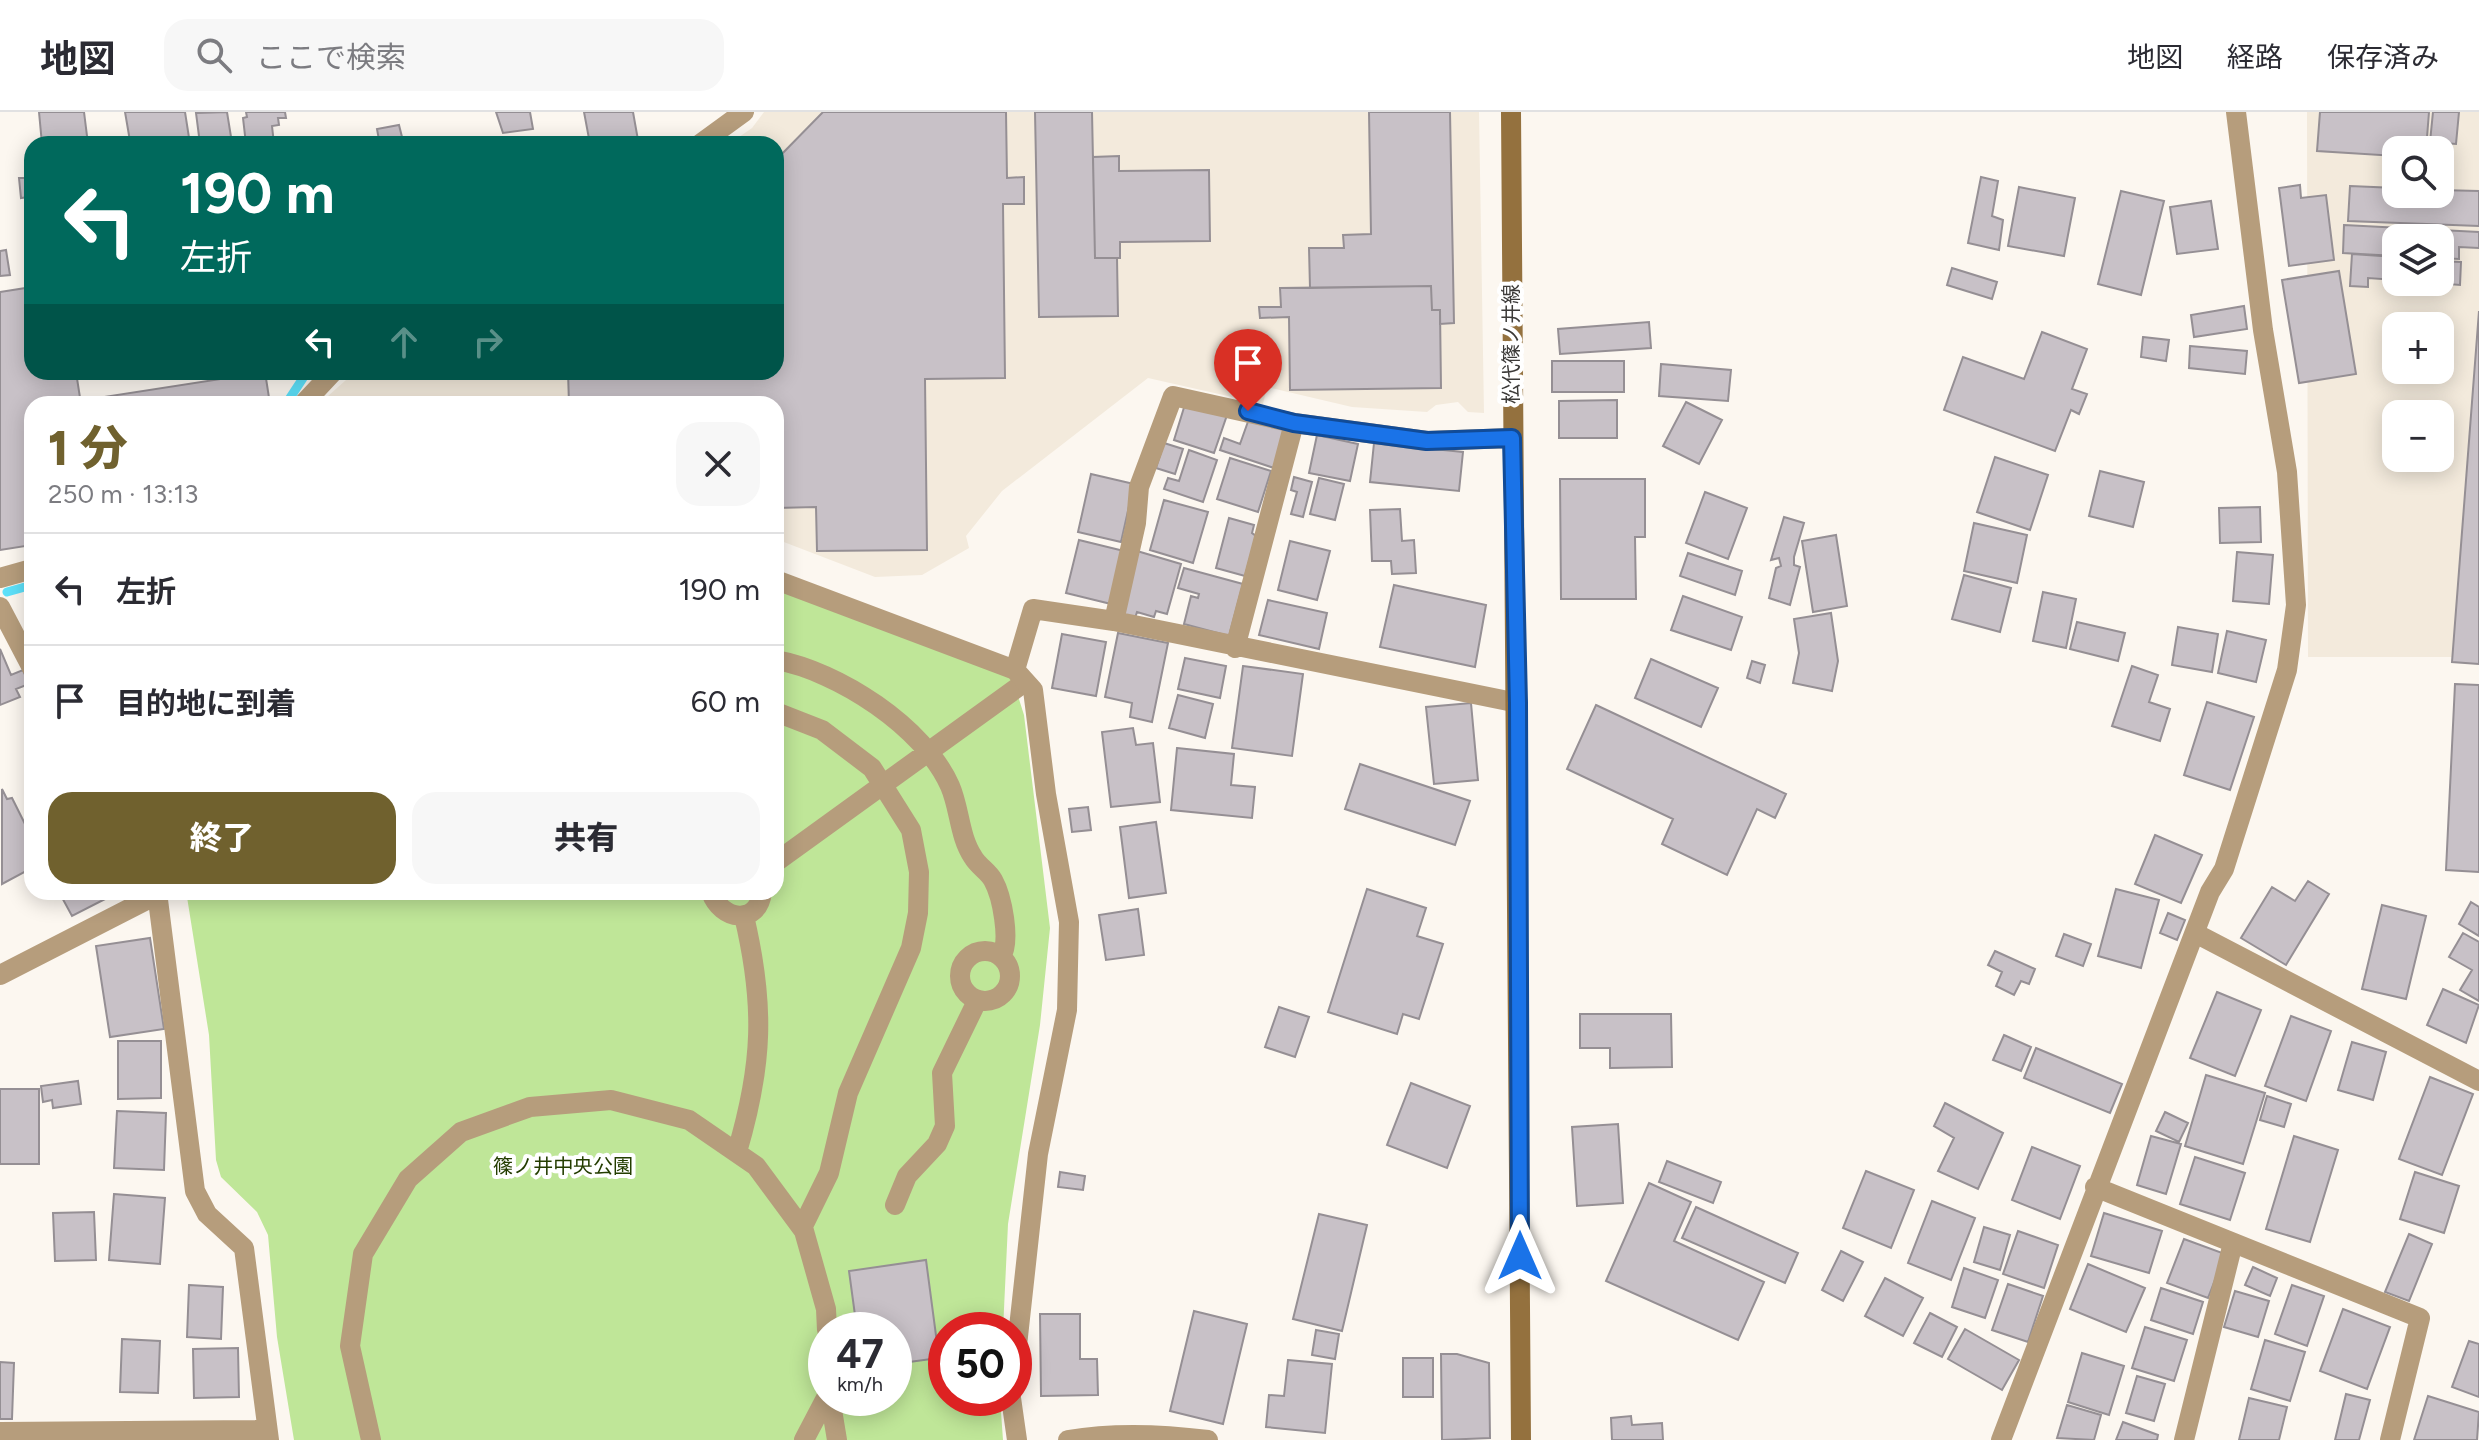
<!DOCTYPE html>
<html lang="ja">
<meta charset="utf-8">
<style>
:root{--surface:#fff;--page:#f7f7f7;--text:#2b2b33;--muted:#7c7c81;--line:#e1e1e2;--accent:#70612e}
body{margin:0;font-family:Figtree,"Noto Sans JP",sans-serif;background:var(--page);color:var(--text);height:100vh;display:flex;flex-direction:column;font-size:30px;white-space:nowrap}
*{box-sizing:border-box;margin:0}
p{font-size:26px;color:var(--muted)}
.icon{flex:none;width:44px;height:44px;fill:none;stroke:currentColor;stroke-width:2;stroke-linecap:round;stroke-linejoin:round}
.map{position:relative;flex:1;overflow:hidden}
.details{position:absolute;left:24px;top:284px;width:760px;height:504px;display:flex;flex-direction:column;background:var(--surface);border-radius:24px;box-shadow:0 4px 20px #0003}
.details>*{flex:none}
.guide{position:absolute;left:24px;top:24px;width:760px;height:244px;border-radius:24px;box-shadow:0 4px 20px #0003;background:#00695c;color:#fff;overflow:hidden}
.buttons{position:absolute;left:2382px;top:24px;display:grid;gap:16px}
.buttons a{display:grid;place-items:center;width:72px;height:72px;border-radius:16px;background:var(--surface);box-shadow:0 4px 20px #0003;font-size:40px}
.speed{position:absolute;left:808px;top:1200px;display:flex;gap:16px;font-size:40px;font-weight:700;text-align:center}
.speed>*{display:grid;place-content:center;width:104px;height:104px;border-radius:50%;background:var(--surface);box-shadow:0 4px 20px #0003;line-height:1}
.speed small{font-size:20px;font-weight:400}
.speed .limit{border:12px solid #d22;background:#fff;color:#111}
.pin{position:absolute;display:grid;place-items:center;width:68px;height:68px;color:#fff;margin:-82px -34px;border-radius:50% 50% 50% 0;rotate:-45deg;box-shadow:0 0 8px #0007}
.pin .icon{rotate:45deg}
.me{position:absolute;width:88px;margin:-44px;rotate:0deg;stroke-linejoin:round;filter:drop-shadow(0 0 6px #0008)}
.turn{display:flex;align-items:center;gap:28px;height:168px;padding:0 24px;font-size:36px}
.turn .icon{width:104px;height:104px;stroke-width:2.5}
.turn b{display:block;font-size:56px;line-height:68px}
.lanes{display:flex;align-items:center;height:76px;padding:0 24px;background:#0003;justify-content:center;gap:40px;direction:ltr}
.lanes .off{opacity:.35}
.round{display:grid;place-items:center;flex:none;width:84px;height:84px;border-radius:24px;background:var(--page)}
.summary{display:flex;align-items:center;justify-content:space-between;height:136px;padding:0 24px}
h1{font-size:48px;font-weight:800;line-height:60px;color:var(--accent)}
.primary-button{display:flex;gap:16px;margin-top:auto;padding:16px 24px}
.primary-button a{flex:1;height:92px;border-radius:24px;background:var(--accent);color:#fff;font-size:32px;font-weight:800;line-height:92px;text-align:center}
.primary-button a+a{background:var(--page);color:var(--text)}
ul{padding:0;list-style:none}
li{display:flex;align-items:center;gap:24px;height:112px;padding:0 24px;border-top:2px solid var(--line)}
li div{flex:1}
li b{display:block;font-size:30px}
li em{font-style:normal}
header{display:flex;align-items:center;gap:48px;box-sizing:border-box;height:112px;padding:0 40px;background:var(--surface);border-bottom:2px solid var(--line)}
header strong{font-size:38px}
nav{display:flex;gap:44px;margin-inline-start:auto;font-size:28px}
.search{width:560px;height:72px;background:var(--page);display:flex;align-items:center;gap:20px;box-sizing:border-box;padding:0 28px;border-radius:24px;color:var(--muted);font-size:30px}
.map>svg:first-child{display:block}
.built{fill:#f3eadc;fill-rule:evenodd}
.green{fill:#bfe698;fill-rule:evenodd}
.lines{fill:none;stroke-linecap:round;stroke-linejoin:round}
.stream{stroke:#5de1fa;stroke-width:9}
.building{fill:#c8c1c7;stroke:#958f94;stroke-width:2}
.pedestrian{stroke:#b69d7c;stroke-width:20}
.minor{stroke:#b69d7c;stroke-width:20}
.secondary{stroke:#94713e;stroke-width:20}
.route-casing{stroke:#114b97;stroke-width:20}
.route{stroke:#1a73e8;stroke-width:14}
.labels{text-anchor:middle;stroke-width:8;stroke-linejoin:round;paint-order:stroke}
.street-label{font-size:20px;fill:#3c3a38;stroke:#fff}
.park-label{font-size:20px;fill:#243d00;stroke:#fff}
</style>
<header>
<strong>地図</strong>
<div class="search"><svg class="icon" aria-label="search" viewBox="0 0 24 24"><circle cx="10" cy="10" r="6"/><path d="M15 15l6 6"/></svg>ここで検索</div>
<nav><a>地図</a><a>経路</a><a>保存済み</a></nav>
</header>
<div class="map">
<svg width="2479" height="1328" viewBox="0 0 2479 1328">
<rect width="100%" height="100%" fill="#fcf7f0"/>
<path class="built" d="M764 0H1479L1484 301 1468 300 1458 290 1436 293 1427 300 1352 295 1267 275 1263 292 1148 266 1002 379 966 424 969 436 922 463 875 465 776 427V292H319L355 260H776V32H729L752 16Z
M2307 0H2479V545H2308ZM2396 38H2440V82H2396ZM2396 126H2440V170H2396ZM2396 214H2440V258H2396ZM2396 302H2440V346H2396Z"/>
<path class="green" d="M776 473 1012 565 1024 603 1050 816 1040 913 1008 1112 1003 1218H946V1286H1000L1003 1328H294L277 1225 268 1123 257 1100 221 1065 216 1048 209 923 187 785 193 780H776ZM826 1218H894V1286H826Z"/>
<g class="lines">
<path class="stream" d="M286 292 307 260
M7 480 32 473"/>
</g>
<path class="building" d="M39 0H84L88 32H42Z
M125 0H185L190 32H124L130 29Z
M227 0 232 31 200 32 196 1Z
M246 0H285L286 6H278L279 13 272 14 274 32H246L243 6 247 5Z
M496 0H530L533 17 503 21Z
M584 0H633L638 28 590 32Z
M823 0H1006L1007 66 1024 65V92H1003L1005 266 925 267 927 438 817 439 816 395 776 396V292H569L568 260H776V48Z
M1035 0H1092L1095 146H1117L1118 204 1039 205Z
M1369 0H1450L1454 211 1440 212V198H1432L1431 174 1310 176 1309 136H1344L1343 123 1371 122Z
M2320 0H2429L2426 38H2396V44L2317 39Z
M2433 0H2459L2456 32 2430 30Z
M399 13 402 25 379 28 377 17Z
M1119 44V59L1209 58 1210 129 1120 130V146H1095L1093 45Z
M1981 65 1998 69 1992 104 2003 108 1999 138 1968 131Z
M19 66H32V92L28 85 21 86Z
M2300 73 2301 86 2326 83 2334 148 2289 154 2279 76Z
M2350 74 2396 76V82H2440V78L2479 79V114L2348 109Z
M2019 75 2075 86 2064 144 2008 134Z
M2121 79 2164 89 2141 183 2098 172Z
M2211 89 2218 137 2177 142 2170 95Z
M2344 113 2479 120V136L2459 135V147L2440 146V126H2396V144L2343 141Z
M6 138 10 163 0 164V139Z
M2352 142 2396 145V168L2368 166V175L2350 174Z
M2440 149 2461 150 2460 173 2424 170H2440Z
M1952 156 1997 170 1992 187 1947 173Z
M2339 159 2356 262 2299 271 2282 168Z
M1431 174 1432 198H1440L1441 276 1290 278 1289 205 1260 206 1259 195H1281L1280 176Z
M32 175V260H76L81 292H32V433L0 438V180Z
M2244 194 2247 217 2194 225 2191 203Z
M2479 199V552L2452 550Z
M1649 210 1651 236 1560 242 1558 217Z
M2042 220 2087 237 2072 277 2087 282 2079 302 2071 298 2055 339 1944 298 1963 245 2024 267Z
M2143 225 2169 228 2166 249 2141 245Z
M2190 234 2247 239 2245 262 2189 256Z
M1552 249H1624V280H1552Z
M1661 252 1731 258 1728 289 1659 284Z
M265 260 270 292H92L91 287Z
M1617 288V326H1559V289Z
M1186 289 1227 303 1214 341 1174 328Z
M1686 290 1722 308 1699 352 1663 334Z
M1250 304 1287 317 1274 356 1220 338 1224 326 1240 332Z
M1317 323 1358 332 1350 369 1309 361Z
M1164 331 1183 337 1175 362 1156 356Z
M1374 331 1463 340 1459 379 1370 370Z
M1189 338 1217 348 1203 390 1164 377 1168 366 1179 369Z
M1995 345 2048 363 2030 418 1977 400Z
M1230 346 1271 359 1258 400 1217 387Z
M2100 359 2144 370 2133 415 2089 404Z
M1091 362 1134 372 1121 430 1078 420Z
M1294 365 1312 370 1303 405 1291 402 1297 380 1291 378Z
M1319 366 1344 372 1335 408 1310 402Z
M1560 367H1645V425H1635L1636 487H1561Z
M1705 380 1747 396 1728 447 1686 431Z
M1164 388 1208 400 1193 451 1150 438Z
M2260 395 2261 430 2220 431 2219 396Z
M1400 397 1402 429 1414 428 1416 461 1392 462 1391 449H1372L1370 398Z
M1784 405 1804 411 1794 445V453L1800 455 1790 493 1769 486 1776 456 1781 454 1779 446 1771 448Z
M1229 406 1254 413 1252 421 1256 424 1245 464 1216 456Z
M1974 411 2027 423 2017 471 1964 459Z
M1836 423 1847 494 1813 500 1802 429Z
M1079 428 1124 439 1111 492 1066 481Z
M1290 429 1330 439 1317 488 1278 478Z
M1137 439 1181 452 1167 502 1156 499 1154 505 1137 500 1135 506 1120 501Z
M2237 440 2273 443 2269 492 2233 489Z
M1688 441 1742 459 1735 483 1680 464Z
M1184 456 1243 472 1229 524 1184 512 1191 484 1198 486 1199 482 1178 476Z
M1964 463 2011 476 2000 520 1952 507Z
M1394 473 1486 493 1475 555 1380 535Z
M2043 480 2076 487 2066 536 2033 529Z
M1683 484 1742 505 1731 538 1671 518Z
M1268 488 1327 501 1319 537 1259 523Z
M1831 501 1838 549 1832 579 1793 571 1799 541 1794 507Z
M2077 510 2125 521 2118 549 2070 537Z
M2178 515 2218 522 2212 560 2172 553Z
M2227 519 2266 528 2256 570 2218 561Z
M1118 521 1168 531 1152 610 1130 605 1132 591 1105 585Z
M1062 522 1106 530 1096 584 1052 576Z
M0 537 11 563 23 558 29 572 16 577 20 585 0 593Z
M1185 546 1226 554 1220 586 1178 577Z
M1651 547 1718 576 1701 615 1635 586Z
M1752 549 1765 553 1760 571 1747 566Z
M1243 554 1303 562 1292 644 1232 636Z
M2132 554 2158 563 2149 590 2170 597 2160 629 2112 614Z
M2455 572 2479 573V760L2446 758Z
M1178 583 1213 592 1205 626 1169 616Z
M2207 590 2254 605 2230 678 2184 663Z
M1471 591 1478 668 1434 672 1426 595Z
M1596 593 1786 682 1775 706 1757 697 1727 763 1662 732 1673 707 1567 657Z
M1133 616 1136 633 1153 631 1160 690 1111 695 1102 620Z
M1177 636 1234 642 1231 673 1255 675 1252 706 1171 698Z
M1360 652 1470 689 1455 733 1345 697Z
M2 677 7 687 12 686 32 726V756L2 772Z
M1088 695 1091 718 1072 720 1069 697Z
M1156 710 1166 781 1129 786 1120 715Z
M2155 723 2202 743 2181 791 2135 772Z
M2308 769 2329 782 2286 853 2241 826 2272 775 2295 789Z
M1367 777 1426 796 1417 824 1443 832 1419 907 1403 902 1397 922 1328 900Z
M2116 777 2159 788 2141 856 2098 844Z
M59 780H106L109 785 72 804Z
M2471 790 2479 795V824L2459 812Z
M2382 793 2426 804 2406 887 2362 877Z
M1138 797 1144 843 1106 848 1099 803Z
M2168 801 2185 808 2177 828 2160 821Z
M2463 821 2479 830V889L2460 878 2472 858 2449 845Z
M2064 822 2091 832 2083 854 2056 844Z
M150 826 164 917 110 925 96 834Z
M1995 839 2035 857 2029 872 2021 869 2014 883 1996 874 2002 860 1988 853Z
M2443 877 2479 893 2466 931 2427 913Z
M2217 880 2261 898 2235 964 2190 946Z
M1279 895 1309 905 1295 945 1265 935Z
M1580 902H1671L1672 955 1610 956V936H1580Z
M2291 904 2331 919 2306 989 2265 974Z
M2004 923 2031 935 2021 959 1993 948Z
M118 929H161V986L118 987Z
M2352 930 2386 940 2373 988 2338 978Z
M2036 936 2122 972 2110 1001 2024 966Z
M2206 963 2265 981 2243 1052 2185 1034Z
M2430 965 2473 982 2442 1063 2399 1047Z
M78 969 81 992 53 996 52 988 43 990 41 974Z
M1411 971 1470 994 1447 1056 1387 1033Z
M0 977H39V1052H0Z
M2267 984 2291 992 2284 1015 2260 1008Z
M1945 991 2003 1021 1978 1077 1938 1059 1954 1026 1934 1014Z
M117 999 166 1001 164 1058 114 1056Z
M2165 1000 2188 1011 2179 1030 2156 1019Z
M1618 1012 1623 1091 1577 1094 1572 1015Z
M2151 1024 2181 1032 2166 1082 2137 1073Z
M2294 1024 2338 1038 2310 1130 2266 1117Z
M2032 1035 2080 1054 2060 1107 2012 1088Z
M2195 1045 2245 1061 2230 1108 2180 1092Z
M1667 1049 1721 1070 1713 1091 1659 1070Z
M1866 1059 1914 1078 1891 1136 1843 1116Z
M1060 1060 1085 1064 1083 1078 1058 1075Z
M2415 1060 2459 1074 2444 1121 2400 1107Z
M1649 1071 1691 1090 1674 1129 1764 1170 1738 1228 1606 1169Z
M114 1082 165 1086 160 1152 109 1148Z
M1932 1089 1975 1106 1951 1168 1908 1151Z
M1696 1095 1798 1141 1785 1171 1682 1126Z
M94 1100 96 1148 55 1149 53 1101Z
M2104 1101 2162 1119 2149 1161 2091 1144Z
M1319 1102 1367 1113 1342 1219 1293 1207Z
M1984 1115 2010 1123 2000 1158 1974 1150Z
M2018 1119 2058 1133 2044 1176 2003 1162Z
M2409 1122 2432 1132 2409 1189 2385 1180Z
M2184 1127 2225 1142 2208 1186 2167 1171Z
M1841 1139 1863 1150 1843 1189 1822 1178Z
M926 1148 939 1246 894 1252V1218H857L849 1159Z
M2088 1152 2145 1176 2126 1220 2070 1197Z
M2253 1155 2277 1166 2270 1184 2245 1173Z
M1964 1156 1998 1168 1985 1206 1952 1195Z
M1885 1166 1923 1186 1903 1224 1865 1204Z
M2008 1172 2043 1184 2028 1230 1992 1218Z
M189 1173 223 1175 221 1227 187 1225Z
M2292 1173 2324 1184 2307 1234 2275 1222Z
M2161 1176 2203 1190 2193 1222 2151 1208Z
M2235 1179 2269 1189 2258 1225 2224 1215Z
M2343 1197 2390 1215 2367 1277 2320 1259Z
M1194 1199 1247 1212 1223 1312 1170 1299Z
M1930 1201 1957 1215 1942 1245 1914 1231Z
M1040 1202H1080V1247H1097L1098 1283 1041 1284Z
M2145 1215 2187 1228 2174 1269 2132 1256Z
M1965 1217 2019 1248 2002 1278 1948 1247Z
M1316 1218 1339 1222 1335 1247 1312 1243Z
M122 1227 160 1229 158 1281 120 1280Z
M2265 1228 2305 1240 2290 1289 2251 1277Z
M2469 1229 2479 1232V1285L2452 1275Z
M238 1236 239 1285 194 1286 193 1237Z
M2082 1241 2124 1254 2109 1303 2068 1290Z
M1441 1242H1457L1489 1251 1490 1326 1442 1328Z
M1403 1246H1433V1285H1403Z
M1288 1248 1332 1252 1325 1321 1266 1315 1269 1283 1284 1284Z
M0 1250 14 1251 12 1307H0Z
M2137 1264 2165 1272 2154 1309 2126 1301Z
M2346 1282 2370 1288 2359 1328H2335Z
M2428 1284 2479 1300 2477 1328H2414Z
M2249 1286 2287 1295 2279 1328H2239Z
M2067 1293 2101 1303 2094 1328 2057 1326Z
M1631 1304 1632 1313 1662 1311 1663 1328H1612L1611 1306Z
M2123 1310 2158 1323 2157 1328H2116Z"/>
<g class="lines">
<path class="pedestrian" d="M776 548C838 559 924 615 950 674 960 697 959 724 973 745 978 754 988 759 993 768 1002 784 1011 829 1001 845
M776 600 822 618 872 656 911 718 919 760 918 801 911 836 848 981 829 1061 802 1116
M776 750 1025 570
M711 780C721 809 758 814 762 780
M960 864a25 25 0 1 1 50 0a25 25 0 1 1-50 0Z
M737 1040C763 952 765 893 744 804
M895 1093 907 1064 937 1032 945 1014 942 961 977 889
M830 1286 837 1328
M371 1328 350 1234 363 1142 408 1067 461 1020 530 995 611 988 689 1008 756 1054 804 1119 826 1197 827 1218
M804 1328 826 1286"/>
<path class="minor" d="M700 32 744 0
M303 292 333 260
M0 466 32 457
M776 468 1015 558 1033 578 1046 682 1069 810 1067 898 1038 1042 1014 1261
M0 495 32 556
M1114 509 1136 411 1139 375 1173 284 1294 311 1427 329 1512 326
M1235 536 1294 311
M1015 558 1033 497 1114 509 1518 591
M157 780 195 1079 207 1102 244 1136 269 1328
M2195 821 2479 969
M0 863 162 780
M2095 1075 2420 1206 2390 1328
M1011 1286 1017 1328
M0 1320 267 1318
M1068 1328C1115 1320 1161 1322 1208 1328
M2001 1328 2210 780 2224 757 2287 558 2296 493 2287 360 2263 218 2236 0
M2184 1328 2233 1131"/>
<path class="secondary" d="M1511 0 1521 1328"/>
</g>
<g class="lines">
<g class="route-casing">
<path id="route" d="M1248 299 1294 311 1427 329 1512 326 1518 591 1520 1144"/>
</g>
<use href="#route" class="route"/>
</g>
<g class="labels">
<g class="street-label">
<text transform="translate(1511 232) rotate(-90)" y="7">松代篠ノ井線</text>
</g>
<g class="park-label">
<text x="563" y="1061">篠ノ井中央公園</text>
</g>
</g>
</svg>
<div class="buttons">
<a><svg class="icon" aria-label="search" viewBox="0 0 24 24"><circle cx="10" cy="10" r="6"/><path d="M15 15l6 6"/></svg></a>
<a><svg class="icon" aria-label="layers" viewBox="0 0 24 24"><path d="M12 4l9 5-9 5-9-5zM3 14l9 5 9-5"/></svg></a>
<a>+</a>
<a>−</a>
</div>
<div class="speed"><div>47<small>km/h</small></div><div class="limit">50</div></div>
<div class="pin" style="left:1248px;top:299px;background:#d93025"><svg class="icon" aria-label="arrive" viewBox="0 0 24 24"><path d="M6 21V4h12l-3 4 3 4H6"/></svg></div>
<svg class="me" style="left:1520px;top:1144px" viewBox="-20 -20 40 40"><path d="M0-17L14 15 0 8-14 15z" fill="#1a73e8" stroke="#fff" stroke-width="4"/></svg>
<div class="guide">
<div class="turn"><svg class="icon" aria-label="left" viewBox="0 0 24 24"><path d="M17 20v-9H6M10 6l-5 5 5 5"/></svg><div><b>190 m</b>左折</div></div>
<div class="lanes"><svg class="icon" aria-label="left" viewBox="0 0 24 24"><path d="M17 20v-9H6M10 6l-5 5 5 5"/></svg><svg class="icon off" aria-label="ahead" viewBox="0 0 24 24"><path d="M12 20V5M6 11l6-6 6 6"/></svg><svg class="icon off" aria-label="right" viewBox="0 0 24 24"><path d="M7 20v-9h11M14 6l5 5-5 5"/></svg></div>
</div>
<section class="details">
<div class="summary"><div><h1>1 分</h1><p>250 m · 13:13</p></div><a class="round"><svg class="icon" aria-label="close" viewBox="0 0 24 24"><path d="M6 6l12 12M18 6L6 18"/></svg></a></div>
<ul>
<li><svg class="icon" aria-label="left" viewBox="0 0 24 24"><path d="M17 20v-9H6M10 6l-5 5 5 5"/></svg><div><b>左折</b></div><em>190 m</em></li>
<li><svg class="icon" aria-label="arrive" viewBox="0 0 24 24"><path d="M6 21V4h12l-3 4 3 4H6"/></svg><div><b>目的地に到着</b></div><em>60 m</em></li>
</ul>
<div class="primary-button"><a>終了</a><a>共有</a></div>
</section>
</div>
